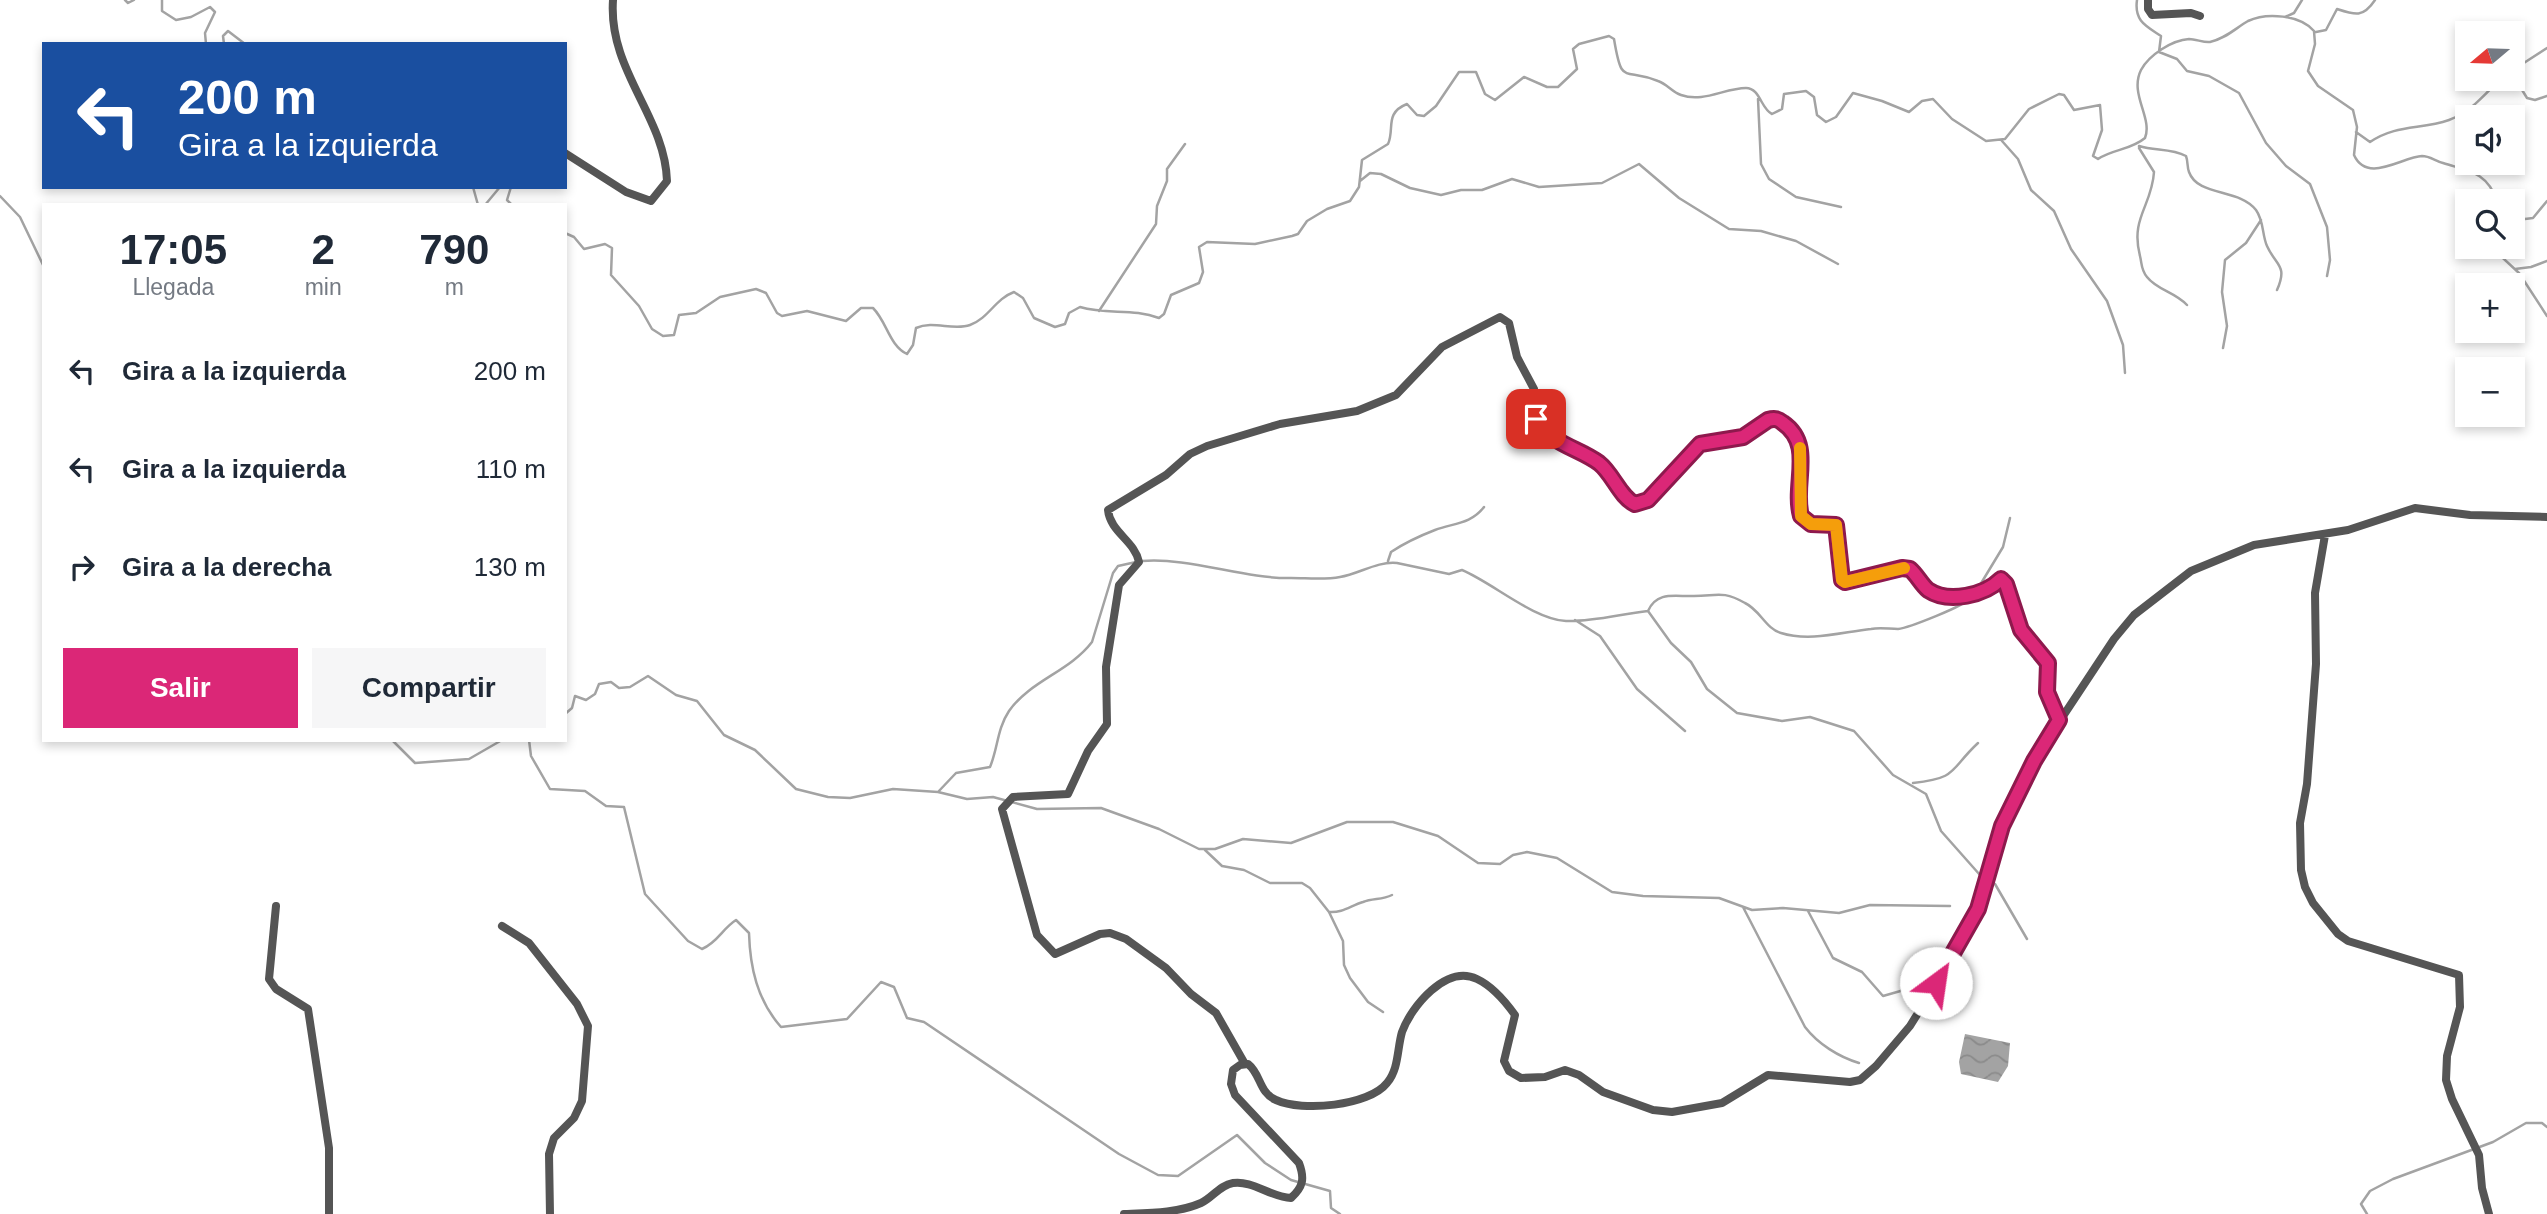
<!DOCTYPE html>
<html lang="es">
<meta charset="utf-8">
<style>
:root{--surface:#fff;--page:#f6f6f7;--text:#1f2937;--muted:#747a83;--accent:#db2777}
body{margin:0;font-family:Arial,sans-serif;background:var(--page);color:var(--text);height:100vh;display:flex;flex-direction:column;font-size:26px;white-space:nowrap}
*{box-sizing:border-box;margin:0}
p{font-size:23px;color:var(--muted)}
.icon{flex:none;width:38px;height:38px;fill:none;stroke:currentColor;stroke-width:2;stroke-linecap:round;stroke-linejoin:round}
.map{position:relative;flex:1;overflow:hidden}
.drawer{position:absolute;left:42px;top:203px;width:525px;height:539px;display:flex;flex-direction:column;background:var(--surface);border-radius:0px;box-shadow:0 4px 10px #0003}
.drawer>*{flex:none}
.guide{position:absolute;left:42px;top:42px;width:525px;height:147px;border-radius:0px;box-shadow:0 4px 10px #0003;background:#1a4fa0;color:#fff;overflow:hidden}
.needle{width:46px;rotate:251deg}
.controls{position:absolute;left:2455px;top:21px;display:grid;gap:14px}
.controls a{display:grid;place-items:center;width:70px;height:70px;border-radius:0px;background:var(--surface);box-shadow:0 4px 10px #0003;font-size:35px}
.pin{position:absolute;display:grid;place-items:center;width:60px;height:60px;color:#fff;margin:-30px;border-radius:14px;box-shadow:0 4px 10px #0006}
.me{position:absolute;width:77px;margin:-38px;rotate:31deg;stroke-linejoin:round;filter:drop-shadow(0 0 5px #0008)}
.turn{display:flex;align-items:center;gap:24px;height:147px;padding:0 21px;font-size:32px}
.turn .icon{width:91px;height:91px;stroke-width:2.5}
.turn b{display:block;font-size:49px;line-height:60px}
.eta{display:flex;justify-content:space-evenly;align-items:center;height:119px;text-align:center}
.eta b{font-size:42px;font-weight:600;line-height:49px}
.primary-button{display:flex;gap:14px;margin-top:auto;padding:14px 21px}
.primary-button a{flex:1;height:80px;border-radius:0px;background:var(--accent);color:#fff;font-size:28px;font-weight:600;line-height:80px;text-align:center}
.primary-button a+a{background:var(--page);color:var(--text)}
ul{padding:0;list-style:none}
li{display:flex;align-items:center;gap:21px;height:98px;padding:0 21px}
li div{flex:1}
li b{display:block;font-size:26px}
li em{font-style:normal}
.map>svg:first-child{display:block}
.water{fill:url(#water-waves)}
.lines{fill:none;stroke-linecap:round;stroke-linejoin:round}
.stream{stroke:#a3a3a3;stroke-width:2.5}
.street{stroke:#555;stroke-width:8}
.route-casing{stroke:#8e194d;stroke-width:18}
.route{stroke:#db2777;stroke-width:12}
.slow{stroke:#f59e0b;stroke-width:12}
</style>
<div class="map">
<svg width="2547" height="1214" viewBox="0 0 2547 1214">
<defs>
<pattern id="water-waves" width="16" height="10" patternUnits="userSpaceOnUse" patternTransform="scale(1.75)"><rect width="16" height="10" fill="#a3a3a3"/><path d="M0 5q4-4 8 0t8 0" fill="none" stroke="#8b8b8b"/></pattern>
</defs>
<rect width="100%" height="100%" fill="#fff"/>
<path class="water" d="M1965 1034 2010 1043 2008 1066 1998 1082 1961 1074 1959 1062Z"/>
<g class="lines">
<path class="stream" d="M125 0 128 3 134 0
M162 0V11L176 20 191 17 210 7 215 12 205 33 206 44
M2137 0C2134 21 2146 26 2161 36L2159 52 2177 59 2187 71 2209 76 2239 93 2266 143 2286 166 2310 184 2327 227 2330 260 2327 276
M2285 17 2294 13 2302 0
M2316 32 2326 30 2337 9C2355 15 2363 18 2375 0
M224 44 223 36 228 31 245 44H253
M2513 70 2547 48
M2513 75 2527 98 2535 100 2547 96
M1758 99 1761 164 1769 179 1796 197 1841 207
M2356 132 2370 142C2397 124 2420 130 2449 120 2469 113 2486 94 2500 79
M2002 141 2018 159 2031 190 2054 211 2071 249 2107 301 2123 345 2125 373
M2139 146C2155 151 2171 148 2186 156 2188 161 2187 167 2189 172 2198 197 2239 188 2256 210 2264 221 2262 235 2267 246 2276 266 2288 265 2277 290
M2139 148 2154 172C2152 206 2130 218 2140 256 2142 264 2141 270 2147 277 2157 290 2175 292 2187 305
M1360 181 1370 173 1381 174 1410 188 1441 195 1461 190H1482L1512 179 1539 187 1602 183 1639 164 1679 198 1729 229 1761 231 1796 241 1838 264
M473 187 478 205
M511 187 507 200 512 205
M0 196 20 217 44 267
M485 205 500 187
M2513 214 2525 219 2533 218 2547 201
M565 233 574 237 584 249 605 244 612 248 611 275 639 306 652 329 663 336 674 335 679 315 696 313 720 297 756 289 766 293 777 313 782 316 807 311 846 321 861 308H873C887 322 889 345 907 354L913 345 916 328C933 320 953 331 970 325 989 318 995 299 1014 292L1023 298 1034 318 1055 327 1065 324 1069 313 1080 307C1107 315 1133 308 1159 318L1164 314 1171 295 1199 283 1203 272 1199 247 1207 242 1255 244 1292 236 1298 234 1307 221 1327 209 1350 201 1359 187 1362 160 1388 144C1395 129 1384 113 1407 104L1417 115 1424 116 1436 106 1459 72H1476L1485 94 1495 100 1524 77 1547 87H1558L1577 69 1573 49 1579 44 1609 36 1614 39C1622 87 1623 67 1658 81 1667 84 1672 92 1681 95 1703 103 1725 88 1746 88 1760 88 1761 109 1772 114L1782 109 1784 94 1806 91 1814 97 1817 115 1826 122 1836 117 1853 93 1882 101 1909 112 1922 101 1933 99 1952 119 1986 141 2005 139 2029 109 2059 94 2064 95 2074 110 2100 105 2102 130 2093 156 2098 159C2113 149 2131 150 2145 138 2153 118 2129 94 2141 70 2149 55 2172 40 2189 39 2196 39 2204 43 2210 42 2225 39 2236 28 2248 21 2267 12 2300 15 2314 31L2315 44 2308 71 2318 86 2353 110 2357 127 2354 155C2367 184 2402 157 2422 156 2430 156 2435 161 2443 163 2467 171 2487 171 2497 201
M2491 247 2519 273 2547 316
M2515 269 2531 267 2547 261
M1099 311 1156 224 1157 206 1167 181V169L1185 144
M2223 348 2227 326 2222 292 2225 260 2246 243 2261 220
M1142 561C1190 557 1243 579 1291 578 1307 578 1325 580 1340 577 1359 574 1377 561 1397 563L1449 574 1462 570C1493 583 1533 619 1566 621 1594 622 1620 614 1648 611L1671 643 1691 662 1707 689 1737 713 1782 721 1810 717 1854 731 1893 775 1926 794 1941 831 1980 875
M1388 561 1391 552C1403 544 1422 535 1435 530 1454 523 1471 524 1484 507
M1977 590 2003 547 2010 518
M1648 611C1657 590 1677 597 1694 596 1717 596 1722 590 1745 603 1760 610 1766 629 1781 633 1810 642 1842 632 1871 629 1880 627 1889 629 1898 629 1908 628 1965 606 1970 598
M1575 620 1600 636 1637 689 1685 731
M565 714 572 708 575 696 586 700 595 694 599 684 611 682 619 688 630 687 648 676 676 695 697 701 724 735 755 750 796 789 828 797 850 798 893 789 938 792 967 799 993 797 1037 809 1101 808 1159 829 1199 849H1215L1243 839 1291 843 1347 822H1393L1438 836 1478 863 1500 864 1513 855 1527 852 1557 858 1612 892 1643 896 1719 898 1752 910 1783 908 1839 913 1870 905 1950 906
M392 740 415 763 469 759 502 740
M529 740 531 756 550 789 585 791 606 806 624 807 645 894 688 941 702 949C718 942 722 929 736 920L749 933C750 967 757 1000 781 1027L847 1019 881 982 894 987 907 1018 924 1022 1119 1154 1158 1175 1178 1176 1237 1135 1265 1163 1291 1180 1330 1191 1331 1208 1340 1214
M1913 783C1959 778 1949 770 1978 743
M938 792 956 773 990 767C998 748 997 729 1009 711 1031 680 1069 672 1092 642L1113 573 1118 566 1136 562
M1205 850 1222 866 1244 870 1270 883H1302L1310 888 1329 912 1343 941 1344 965 1350 978 1368 1002 1383 1012
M1995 884 2027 939
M1743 907 1805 1027C1818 1044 1839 1057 1859 1063
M1808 911 1833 958 1862 972 1883 996 1904 990 1925 978
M1329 912C1343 913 1350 906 1363 902 1373 898 1382 900 1392 895
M2367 1214 2361 1204 2370 1191 2393 1179 2493 1142 2526 1123H2542L2547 1127"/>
<path class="street" d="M2148 0V9L2152 15 2191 13 2200 16
M565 153 626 192 651 201 667 181C665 116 608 71 613 0
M2325 535 2315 593 2316 664 2307 784 2300 823 2301 870 2305 887 2313 903 2338 934 2348 941 2459 975 2460 1007 2447 1056 2446 1080 2452 1099 2479 1155 2482 1188 2489 1214
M276 906 269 979 276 989 308 1009 329 1148V1214
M502 926 529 943 577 1004 588 1026 582 1101 574 1118 554 1138 549 1154 550 1214
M1245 1064 1216 1013 1191 994 1166 968 1126 939 1110 933 1100 934 1055 954 1037 935 1002 809 1013 797 1068 794 1088 751 1107 724 1106 667 1119 585 1139 562C1135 541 1110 532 1108 510L1166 475 1190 454 1207 446 1280 424 1357 411 1396 395 1442 347 1500 317 1509 323 1517 357 1534 389 1540 426C1559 444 1584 450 1604 467 1615 478 1622 497 1635 504L1648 501 1700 444 1743 437 1773 418C1818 431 1792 483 1801 516L1811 524 1836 525 1842 580 1845 582 1894 569H1910C1917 575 1921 584 1928 590 1949 604 1985 595 2001 579L2006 584 2021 630 2048 663 2047 692 2059 720
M1124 1214C1149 1213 1178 1213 1201 1203 1212 1198 1220 1185 1233 1183 1252 1180 1271 1197 1291 1198 1303 1187 1305 1179 1299 1163L1235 1095 1231 1084 1233 1070 1240 1065 1248 1064C1261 1074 1259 1093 1276 1100 1302 1112 1369 1106 1387 1083 1399 1069 1397 1049 1402 1032 1411 1007 1446 964 1477 979 1492 986 1505 1001 1515 1015L1504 1061 1509 1071 1521 1078 1545 1077 1565 1070 1579 1075 1603 1092 1653 1110 1672 1112 1722 1103 1768 1075 1850 1082 1860 1080 1876 1066 1910 1026 1923 1005 1978 909 2002 826 2034 760 2114 639 2134 615 2191 571 2254 545 2348 530 2415 508 2470 515 2547 517"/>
</g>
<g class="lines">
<g class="route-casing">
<path id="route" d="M1536 419C1550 444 1579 448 1599 463 1613 474 1620 497 1635 504L1648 500 1700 444 1743 437 1768 420C1775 418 1778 419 1783 423 1815 445 1792 484 1801 516L1811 524 1836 525 1842 580 1845 582 1902 568 1910 569C1917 575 1921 584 1928 590 1949 604 1985 595 2001 579L2006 584 2021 630 2048 663 2047 692 2059 720 2034 761 2002 826 1978 909 1936 983"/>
</g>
<use href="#route" class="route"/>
<path class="slow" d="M1800 448 1801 516 1811 524 1836 525 1842 580 1845 582 1904 568"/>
</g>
</svg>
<div class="controls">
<a><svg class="needle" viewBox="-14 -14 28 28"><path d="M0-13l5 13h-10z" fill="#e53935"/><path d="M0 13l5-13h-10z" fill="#747a83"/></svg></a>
<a><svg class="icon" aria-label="sound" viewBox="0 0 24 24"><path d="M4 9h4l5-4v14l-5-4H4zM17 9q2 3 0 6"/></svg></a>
<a><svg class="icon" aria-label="search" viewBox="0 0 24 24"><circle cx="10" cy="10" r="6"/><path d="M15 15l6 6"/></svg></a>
<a>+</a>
<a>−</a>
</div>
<div class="pin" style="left:1536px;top:419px;background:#d93025"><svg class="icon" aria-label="arrive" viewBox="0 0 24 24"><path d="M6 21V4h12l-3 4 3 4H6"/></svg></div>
<svg class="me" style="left:1936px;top:983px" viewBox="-20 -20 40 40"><circle r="19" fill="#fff"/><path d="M0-13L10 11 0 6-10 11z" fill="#db2777"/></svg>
<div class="guide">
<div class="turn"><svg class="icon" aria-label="left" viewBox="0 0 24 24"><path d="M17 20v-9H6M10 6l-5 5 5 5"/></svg><div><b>200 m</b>Gira a la izquierda</div></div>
</div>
<section class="drawer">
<div class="eta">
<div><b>17:05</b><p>Llegada</p></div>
<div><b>2</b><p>min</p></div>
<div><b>790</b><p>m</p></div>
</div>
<ul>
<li><svg class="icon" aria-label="left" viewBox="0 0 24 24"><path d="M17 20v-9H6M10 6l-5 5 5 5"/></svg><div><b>Gira a la izquierda</b></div><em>200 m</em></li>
<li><svg class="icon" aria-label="left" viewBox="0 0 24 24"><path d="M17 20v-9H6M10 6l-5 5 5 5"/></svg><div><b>Gira a la izquierda</b></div><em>110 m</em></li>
<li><svg class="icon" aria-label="right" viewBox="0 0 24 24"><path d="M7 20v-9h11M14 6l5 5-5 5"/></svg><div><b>Gira a la derecha</b></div><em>130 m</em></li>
</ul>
<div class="primary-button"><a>Salir</a><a>Compartir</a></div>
</section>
</div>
